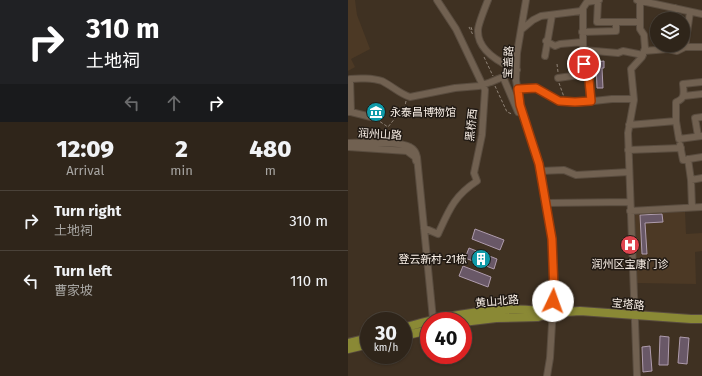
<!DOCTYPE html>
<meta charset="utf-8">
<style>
:root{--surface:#2f251a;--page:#3b3127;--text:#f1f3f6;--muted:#a7a5a2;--line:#4a4239}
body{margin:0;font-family:"Fira Sans","Noto Sans SC",sans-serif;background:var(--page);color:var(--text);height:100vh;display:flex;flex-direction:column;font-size:15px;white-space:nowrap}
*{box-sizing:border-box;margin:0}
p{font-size:13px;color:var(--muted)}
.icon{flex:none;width:22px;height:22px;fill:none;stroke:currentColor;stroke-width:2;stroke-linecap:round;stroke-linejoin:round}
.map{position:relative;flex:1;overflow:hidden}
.side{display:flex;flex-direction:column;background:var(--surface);width:348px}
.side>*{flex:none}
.hud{background:#202124;color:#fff;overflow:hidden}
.buttons{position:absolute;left:302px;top:12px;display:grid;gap:8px}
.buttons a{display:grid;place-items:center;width:40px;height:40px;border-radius:50%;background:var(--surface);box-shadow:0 1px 3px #0004,0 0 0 1px var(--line);font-size:20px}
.speed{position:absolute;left:12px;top:312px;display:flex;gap:8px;font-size:20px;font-weight:700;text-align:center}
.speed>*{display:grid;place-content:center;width:52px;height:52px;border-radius:50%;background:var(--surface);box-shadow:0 1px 3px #0004,0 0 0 1px var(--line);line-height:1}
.speed small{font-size:10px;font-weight:400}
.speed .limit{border:6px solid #d22;background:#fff;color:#111}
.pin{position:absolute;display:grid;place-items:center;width:34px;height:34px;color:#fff;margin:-17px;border:2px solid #fff;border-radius:50%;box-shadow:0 1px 4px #0007}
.me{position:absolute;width:44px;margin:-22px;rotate:3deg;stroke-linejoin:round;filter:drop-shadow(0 0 3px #0008)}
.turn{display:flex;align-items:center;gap:14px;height:84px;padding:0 20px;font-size:18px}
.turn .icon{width:52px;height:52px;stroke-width:2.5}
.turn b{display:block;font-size:28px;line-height:34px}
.lanes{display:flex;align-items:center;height:38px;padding:0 20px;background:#0003;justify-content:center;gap:20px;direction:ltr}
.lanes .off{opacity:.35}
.eta{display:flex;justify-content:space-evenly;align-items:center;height:68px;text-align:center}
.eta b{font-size:24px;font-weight:800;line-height:28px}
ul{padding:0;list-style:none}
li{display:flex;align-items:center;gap:12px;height:60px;padding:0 20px;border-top:1px solid var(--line)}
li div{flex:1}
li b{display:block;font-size:15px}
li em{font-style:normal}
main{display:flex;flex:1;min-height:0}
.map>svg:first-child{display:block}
.built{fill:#4c3925}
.building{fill:#695867;stroke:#af9cad}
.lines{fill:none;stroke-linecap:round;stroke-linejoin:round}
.minor-casing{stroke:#594c3f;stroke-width:8}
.major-casing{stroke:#594c3f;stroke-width:10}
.path{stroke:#8f8377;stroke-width:1;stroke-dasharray:3 2;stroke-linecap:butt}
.minor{stroke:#716151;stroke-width:6}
.major{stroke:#8a8935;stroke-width:8}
.minor-bridge-casing{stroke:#594c3f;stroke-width:8;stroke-linecap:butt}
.minor-bridge{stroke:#716151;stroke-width:6}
.route-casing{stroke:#983908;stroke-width:10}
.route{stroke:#ea580c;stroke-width:7}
.labels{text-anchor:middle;stroke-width:3;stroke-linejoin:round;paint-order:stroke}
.street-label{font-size:11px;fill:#fbf1e8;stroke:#211a14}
.poi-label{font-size:11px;fill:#fbf1e8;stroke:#211a14;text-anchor:start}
</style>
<main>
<section class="side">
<div class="hud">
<div class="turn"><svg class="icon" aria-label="right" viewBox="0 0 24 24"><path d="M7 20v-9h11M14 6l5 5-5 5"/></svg><div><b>310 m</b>土地祠</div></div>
<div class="lanes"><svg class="icon off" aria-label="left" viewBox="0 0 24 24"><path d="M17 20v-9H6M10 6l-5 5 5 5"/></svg><svg class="icon off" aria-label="ahead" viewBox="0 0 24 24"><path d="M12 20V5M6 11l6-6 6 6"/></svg><svg class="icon" aria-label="right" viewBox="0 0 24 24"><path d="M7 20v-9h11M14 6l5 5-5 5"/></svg></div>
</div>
<div class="eta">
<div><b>12:09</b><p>Arrival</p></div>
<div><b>2</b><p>min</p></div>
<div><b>480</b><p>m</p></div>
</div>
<ul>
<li><svg class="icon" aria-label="right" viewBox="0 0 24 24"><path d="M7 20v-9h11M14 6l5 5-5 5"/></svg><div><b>Turn right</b><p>土地祠</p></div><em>310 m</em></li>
<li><svg class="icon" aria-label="left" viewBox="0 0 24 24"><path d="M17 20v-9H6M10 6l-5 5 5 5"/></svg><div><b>Turn left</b><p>曹家坡</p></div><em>110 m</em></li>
</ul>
</section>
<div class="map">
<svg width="354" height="376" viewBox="0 0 354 376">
<rect width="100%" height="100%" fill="#3f3122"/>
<path class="built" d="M0 0H7L9 15 22 49 3 59 7 67 0 71Z
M337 211 338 234 354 233V251L347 252 348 284 289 283 287 212Z"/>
<path class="building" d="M256 61V68H254L255 88H249L248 62Z
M314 214 315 222 297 223 299 254H294L292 215Z
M127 229 156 240 152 250 124 239Z
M121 248 149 259 146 269 117 258Z
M115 266 143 277 140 287 111 276Z
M312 336 321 337 320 365H311Z
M332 337 341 338 339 364 330 363Z
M302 346 304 371 295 372 294 347Z"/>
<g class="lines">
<g class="minor-casing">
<path id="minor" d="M140 0C138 5 130 25 130 30 129 51 152 63 169 70
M178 0 169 53 168 80 172 105 191 164 204 239 206 290 202 358 199 376
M289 0 354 14
M250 1 249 22H268
M235 9V42
M325 19 327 8
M173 30 185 20 193 16 233 11 239 2 251 0
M234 32 268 31V22H292
M198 41 207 46 212 44 235 42 236 67 241 80 243 101
M337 47 342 12
M337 47H354
M235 50 270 53 275 51 295 55
M296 51 320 49 329 51 337 47
M197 56 204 15
M210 78 238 74
M150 79 155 77 170 112 172 111
M170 89 188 88 211 101 227 103 264 99H285
M336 96 354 94
M0 112H3L2 79C10 78 25 78 34 81 44 86 52 94 62 97L107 88 131 86 143 82
M3 112 23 117
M328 121V102C337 99 336 93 335 84L354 82
M281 125 328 121 331 139 354 136
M350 136 347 118 354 117
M0 143C14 143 52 141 62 147 66 149 68 152 69 157L85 319
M332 145 335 160 354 157
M0 147 59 151 67 157 68 161
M280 150 333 148
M340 159 343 180 344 207
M192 171 216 170 228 175 281 172
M343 180 354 178
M198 203 282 202
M282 211 354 207
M76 228 90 234C101 210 106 196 129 181L126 173 134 135 137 90 108 29 89 0
M289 376 280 133 286 100 283 69 294 57 297 48 296 35 292 29V1"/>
</g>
<g class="major-casing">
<path id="major" d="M115 322 148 318 190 317 204 313 232 311 343 319H354
M55 328C96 316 161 303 203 313
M55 336 81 330
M0 343 21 338
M0 349 21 344"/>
</g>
<path class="path" d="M124 30 123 27H121L125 35
M136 57 145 76
M209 64 210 72
M211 83 216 97
M147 86 159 112 164 114
M28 119 40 127 52 112 56 111 58 101"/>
<use href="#minor" class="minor"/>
<use href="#major" class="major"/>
<g class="minor-bridge-casing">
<path id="minor-bridge" d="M143 82 150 79"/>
</g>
<use href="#minor-bridge" class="minor-bridge"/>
</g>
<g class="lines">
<g class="route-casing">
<path id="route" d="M205 301 206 290 204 239 191 164 172 105 170 89 188 88 211 101 227 102 243 101 241 80 236 64"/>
</g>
<use href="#route" class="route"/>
</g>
<defs>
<g id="museum-disc" transform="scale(1)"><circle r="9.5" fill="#0f9aa8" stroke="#211a14"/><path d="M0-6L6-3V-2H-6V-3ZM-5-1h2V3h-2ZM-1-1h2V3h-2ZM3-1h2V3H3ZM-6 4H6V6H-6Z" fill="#fff"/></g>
<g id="hospital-disc" transform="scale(1)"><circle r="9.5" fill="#e0444e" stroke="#211a14"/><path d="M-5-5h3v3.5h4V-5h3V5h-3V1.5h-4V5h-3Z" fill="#fff"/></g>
<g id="building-disc" transform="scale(1)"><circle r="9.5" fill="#0f9aa8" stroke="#211a14"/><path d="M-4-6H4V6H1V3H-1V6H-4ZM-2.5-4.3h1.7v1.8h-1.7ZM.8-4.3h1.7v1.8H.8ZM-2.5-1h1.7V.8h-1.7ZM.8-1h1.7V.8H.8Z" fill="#fff"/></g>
</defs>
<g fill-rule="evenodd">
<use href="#museum-disc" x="28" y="112"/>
<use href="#hospital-disc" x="282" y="245"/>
<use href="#building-disc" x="133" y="259"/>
</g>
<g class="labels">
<g class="street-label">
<text transform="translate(160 62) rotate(-87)" y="4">宝盖路</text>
<text transform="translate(123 125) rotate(-84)" y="4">黑桥西</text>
<text transform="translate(32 134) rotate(3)" y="4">润州山路</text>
<text transform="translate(149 301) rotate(-5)" y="4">黄山北路</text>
<text transform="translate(280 304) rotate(5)" y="4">宝塔路</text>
</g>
<g class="poi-label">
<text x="42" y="116">永泰昌博物馆</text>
<text x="119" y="263" text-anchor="end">登云新村-21栋</text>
<text x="282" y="268" text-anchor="middle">润州区宝康门诊</text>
</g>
</g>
</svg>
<div class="buttons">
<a><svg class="icon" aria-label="layers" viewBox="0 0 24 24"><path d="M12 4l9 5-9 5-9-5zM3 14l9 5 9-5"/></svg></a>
</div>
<div class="speed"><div>30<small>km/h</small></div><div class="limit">40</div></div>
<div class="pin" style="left:236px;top:64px;background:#d93025"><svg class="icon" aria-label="arrive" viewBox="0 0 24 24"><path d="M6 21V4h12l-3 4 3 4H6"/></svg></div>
<svg class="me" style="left:205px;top:301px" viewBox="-20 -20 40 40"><circle r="19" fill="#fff"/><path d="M0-13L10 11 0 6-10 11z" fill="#ea580c"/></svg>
</div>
</main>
